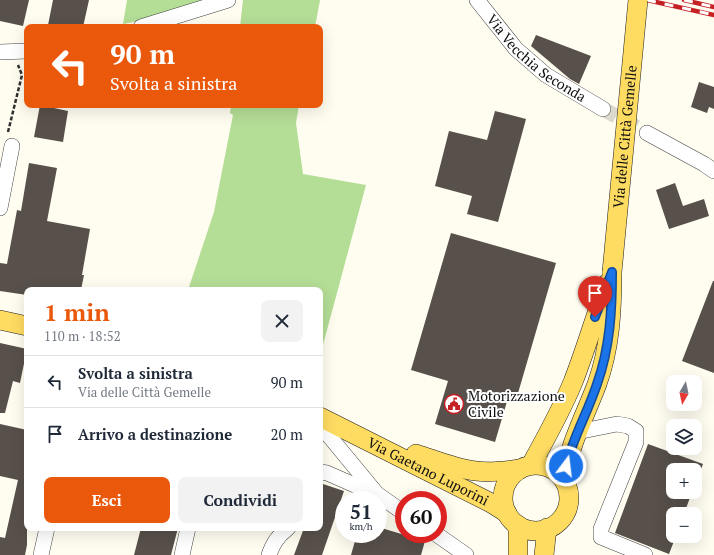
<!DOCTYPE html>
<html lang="it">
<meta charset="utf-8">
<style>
:root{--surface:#fff;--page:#f2f2f3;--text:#1f2937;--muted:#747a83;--line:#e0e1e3;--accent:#ea580c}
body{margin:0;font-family:"PT Serif",serif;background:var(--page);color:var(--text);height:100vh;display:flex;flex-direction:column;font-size:15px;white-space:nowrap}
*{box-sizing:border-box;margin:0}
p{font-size:13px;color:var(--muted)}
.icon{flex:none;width:22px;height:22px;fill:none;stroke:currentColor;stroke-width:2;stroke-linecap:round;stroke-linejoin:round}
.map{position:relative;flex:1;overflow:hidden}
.side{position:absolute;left:24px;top:287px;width:299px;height:244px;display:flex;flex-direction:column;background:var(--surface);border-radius:8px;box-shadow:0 4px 16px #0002}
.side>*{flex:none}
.guide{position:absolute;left:24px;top:24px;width:299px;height:84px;border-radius:8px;box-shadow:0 4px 16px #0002;background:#ea580c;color:#fff;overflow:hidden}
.needle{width:26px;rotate:189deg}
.fabs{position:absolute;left:666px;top:375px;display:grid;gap:8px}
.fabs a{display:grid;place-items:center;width:36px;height:36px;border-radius:8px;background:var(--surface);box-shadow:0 4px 16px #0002;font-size:20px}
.speed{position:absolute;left:335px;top:491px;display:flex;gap:8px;font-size:20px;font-weight:700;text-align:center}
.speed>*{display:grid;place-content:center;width:52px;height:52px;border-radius:50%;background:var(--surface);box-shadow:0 4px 16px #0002;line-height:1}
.speed small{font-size:10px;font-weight:400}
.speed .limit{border:6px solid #d22;background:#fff;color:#111}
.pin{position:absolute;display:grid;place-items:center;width:34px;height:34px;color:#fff;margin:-41px -17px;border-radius:50% 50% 50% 0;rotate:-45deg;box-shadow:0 0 4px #0007}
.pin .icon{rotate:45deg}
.me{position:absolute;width:44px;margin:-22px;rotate:15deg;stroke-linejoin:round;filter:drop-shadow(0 0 3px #0008)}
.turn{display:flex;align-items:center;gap:14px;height:84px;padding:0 20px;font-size:18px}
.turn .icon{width:52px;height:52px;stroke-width:2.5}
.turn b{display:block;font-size:28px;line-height:34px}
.round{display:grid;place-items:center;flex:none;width:42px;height:42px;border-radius:8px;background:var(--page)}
.headline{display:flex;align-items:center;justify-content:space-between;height:68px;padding:0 20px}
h1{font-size:24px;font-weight:800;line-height:30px;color:var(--accent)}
.primary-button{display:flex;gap:8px;margin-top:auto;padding:8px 20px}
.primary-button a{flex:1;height:46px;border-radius:8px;background:var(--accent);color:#fff;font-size:16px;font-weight:800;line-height:46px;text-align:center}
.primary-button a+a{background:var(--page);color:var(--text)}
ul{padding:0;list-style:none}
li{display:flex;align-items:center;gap:12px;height:52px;padding:0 20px;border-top:1px solid var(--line)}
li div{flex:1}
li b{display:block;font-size:15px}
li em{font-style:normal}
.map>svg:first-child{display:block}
.forest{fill:#b4dd96}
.building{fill:#58504a}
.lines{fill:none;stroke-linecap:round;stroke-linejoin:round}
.minor-tunnel{stroke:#dbd8ce;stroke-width:15;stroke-dasharray:15 8;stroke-linecap:butt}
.minor-casing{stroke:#414141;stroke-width:16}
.major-casing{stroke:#1f1f1f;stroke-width:20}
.path{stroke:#303030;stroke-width:2.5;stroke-dasharray:4 2;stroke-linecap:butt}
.minor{stroke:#fff;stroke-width:15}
.major{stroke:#fedb61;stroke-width:19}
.rail-casing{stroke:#c52024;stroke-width:4.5}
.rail{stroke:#fff;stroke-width:3;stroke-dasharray:9;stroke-linecap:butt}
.major-bridge-casing{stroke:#1f1f1f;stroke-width:20;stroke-linecap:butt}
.major-bridge{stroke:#fedb61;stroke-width:19}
.route-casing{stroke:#114b97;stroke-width:10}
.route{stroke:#1a73e8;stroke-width:7}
.labels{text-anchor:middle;stroke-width:4;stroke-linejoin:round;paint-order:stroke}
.street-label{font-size:14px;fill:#0e0e0e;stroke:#fff}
.poi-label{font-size:14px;fill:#0e0e0e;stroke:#fff;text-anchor:start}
</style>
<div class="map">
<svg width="714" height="555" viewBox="0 0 714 555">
<rect width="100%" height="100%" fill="#fffcf0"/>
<path class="forest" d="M127 0H207L154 18 123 24Z
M243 0H320L315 27H240Z
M231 105H299L296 123 303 174 366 185 320 356V290H188L214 212 233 115 230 113Z"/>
<path class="building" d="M0 0H29L23 26 0 21Z
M53 0H89L83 27H58L48 25Z
M536 35 591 56 579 84 570 79 531 46Z
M699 82 714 87V109L709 107 707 113 691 107Z
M40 105 68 111 63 142 34 137Z
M495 111 526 119 498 222 467 214 472 196 435 186 449 131 487 140Z
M29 163 57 168 47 221 90 229 82 275H84L81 290H27V295L0 291V263L7 264 17 210 21 211Z
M675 183 683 206 704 199 709 216 669 229 656 190Z
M451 233 556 263 516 400 508 398 495 442 435 424 448 381 411 370Z
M713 281H714V373L682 361Z
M0 343 27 349 20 383 13 381 5 413H0Z
M0 424 27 430V545L25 555H0V537L5 538 18 480 0 476Z
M648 444 703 464 695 485V470H673V492H692L684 514H673V536H676L669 554 615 533Z
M320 483 344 491 322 555H294L304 528H320Z
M378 527 425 541 421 555H351L357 534H378Z
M141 528H178L171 555H134Z"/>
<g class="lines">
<path class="minor-tunnel" d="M603 109 647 133"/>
<g class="minor-casing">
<g id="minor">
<path id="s1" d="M477 0 516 49 546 75 603 109"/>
<path d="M141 27 228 0"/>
<path d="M0 52 27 51"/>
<path d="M647 133 704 164 714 171"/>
<path d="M0 208 12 146"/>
<path d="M320 425 377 494 404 513"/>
<path d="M577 432 617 424 628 426 636 431V442L601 529V537L645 555"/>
<path d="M320 472 327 473 375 494"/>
<path d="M436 534 466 555"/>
<path d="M41 555 47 528"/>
<path d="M182 555 188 528"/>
<path d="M269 555C273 543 278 536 288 528"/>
</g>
</g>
<g class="major-casing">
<g id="major">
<path d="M0 320 27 326"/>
<path id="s2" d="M320 417 491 503 507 513"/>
<path d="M416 454C435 460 456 469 476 471 491 473 506 471 520 469"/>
<path d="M531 465C546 438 561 411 573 382 586 349 595 316 608 283"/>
<circle cx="536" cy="498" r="33"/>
<path d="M564 480C569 445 585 416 597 384 610 348 612 311 612 272"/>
<path d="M518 525V555"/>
<path d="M544 555 547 528"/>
</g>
</g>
<path class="path" d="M8 132 22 75 18 65"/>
<use href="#minor" class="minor"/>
<use href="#major" class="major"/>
<g class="rail-casing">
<path id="rail" d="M647 0 714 15
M684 0 714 7"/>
</g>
<use href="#rail" class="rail"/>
<g class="major-bridge-casing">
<g id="major-bridge">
<path id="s3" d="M612 272 638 0"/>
</g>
</g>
<use href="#major-bridge" class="major-bridge"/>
</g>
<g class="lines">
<g class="route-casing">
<path id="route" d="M566 466C573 437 588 412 597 384 610 348 612 310 612 272L595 317"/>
</g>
<use href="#route" class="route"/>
</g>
<defs>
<g id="civic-ring" transform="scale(1)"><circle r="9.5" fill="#fff" stroke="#c52024" stroke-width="1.5"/><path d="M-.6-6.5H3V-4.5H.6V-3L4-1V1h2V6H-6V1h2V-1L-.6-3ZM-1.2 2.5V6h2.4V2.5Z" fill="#c52024"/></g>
</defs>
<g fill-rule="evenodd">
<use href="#civic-ring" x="454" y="404"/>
</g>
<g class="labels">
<g class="street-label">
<text dy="5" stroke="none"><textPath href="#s1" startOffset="84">Via Vecchia Seconda</textPath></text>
<text dy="5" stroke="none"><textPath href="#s3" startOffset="136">Via delle Città Gemelle</textPath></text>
<text dy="5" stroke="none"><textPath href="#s2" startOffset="121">Via Gaetano Luporini</textPath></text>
</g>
<g class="poi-label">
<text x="468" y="401">Motorizzazione<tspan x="468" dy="16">Civile</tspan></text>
</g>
</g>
</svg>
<div class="fabs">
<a><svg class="needle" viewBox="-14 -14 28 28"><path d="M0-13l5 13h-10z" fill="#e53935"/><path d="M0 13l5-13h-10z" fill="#747a83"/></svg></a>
<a><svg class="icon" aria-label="layers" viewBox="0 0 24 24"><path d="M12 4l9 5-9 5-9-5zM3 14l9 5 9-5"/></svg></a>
<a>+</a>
<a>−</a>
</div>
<div class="speed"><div>51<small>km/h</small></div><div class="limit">60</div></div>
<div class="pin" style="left:595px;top:317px;background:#d93025"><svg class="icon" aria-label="arrive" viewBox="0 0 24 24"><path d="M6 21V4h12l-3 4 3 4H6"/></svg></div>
<svg class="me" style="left:566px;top:466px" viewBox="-20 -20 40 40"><circle r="17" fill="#1a73e8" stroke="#fff" stroke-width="3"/><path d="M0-11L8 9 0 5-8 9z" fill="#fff"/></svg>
<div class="guide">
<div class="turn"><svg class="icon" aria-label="left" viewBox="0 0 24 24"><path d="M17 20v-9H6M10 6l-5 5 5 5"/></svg><div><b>90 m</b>Svolta a sinistra</div></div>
</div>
<section class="side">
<div class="headline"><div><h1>1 min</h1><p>110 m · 18:52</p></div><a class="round"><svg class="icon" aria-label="close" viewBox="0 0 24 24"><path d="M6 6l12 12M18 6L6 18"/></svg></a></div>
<ul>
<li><svg class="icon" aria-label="left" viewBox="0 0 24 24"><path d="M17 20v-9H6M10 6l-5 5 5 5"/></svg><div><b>Svolta a sinistra</b><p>Via delle Città Gemelle</p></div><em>90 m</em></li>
<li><svg class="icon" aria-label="arrive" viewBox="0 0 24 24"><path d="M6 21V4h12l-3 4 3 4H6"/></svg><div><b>Arrivo a destinazione</b></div><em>20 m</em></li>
</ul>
<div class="primary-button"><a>Esci</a><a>Condividi</a></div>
</section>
</div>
